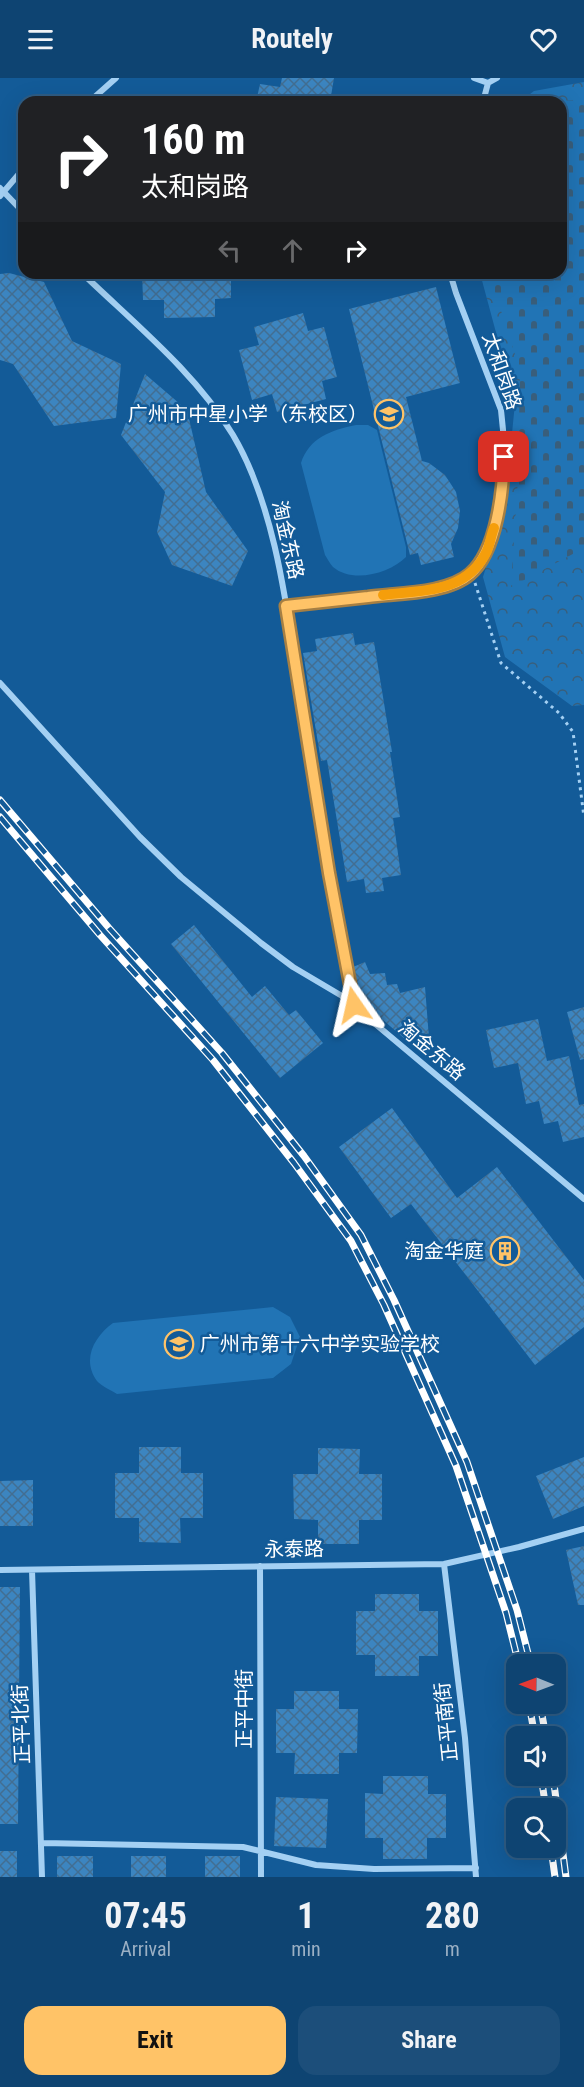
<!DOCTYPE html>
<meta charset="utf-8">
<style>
:root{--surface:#0e4472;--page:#1c4e7a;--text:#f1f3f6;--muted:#9bb0c4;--line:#2e5c84;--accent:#ffc367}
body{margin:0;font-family:"Roboto Condensed","Noto Sans SC",sans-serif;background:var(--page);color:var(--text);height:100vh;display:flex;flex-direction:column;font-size:22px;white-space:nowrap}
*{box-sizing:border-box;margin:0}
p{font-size:20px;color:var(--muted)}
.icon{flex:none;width:33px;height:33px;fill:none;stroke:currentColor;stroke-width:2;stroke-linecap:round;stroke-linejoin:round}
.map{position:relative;height:1799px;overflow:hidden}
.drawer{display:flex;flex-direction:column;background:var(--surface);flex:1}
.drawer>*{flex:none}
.top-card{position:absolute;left:18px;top:18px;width:549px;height:183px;border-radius:18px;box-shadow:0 6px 24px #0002,0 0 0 2px var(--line);background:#202124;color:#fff;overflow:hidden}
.needle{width:39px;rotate:271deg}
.controls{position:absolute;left:506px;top:1576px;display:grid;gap:12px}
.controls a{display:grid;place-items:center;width:60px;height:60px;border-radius:12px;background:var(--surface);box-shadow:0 6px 24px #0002,0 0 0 2px var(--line);font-size:30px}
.pin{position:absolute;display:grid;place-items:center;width:51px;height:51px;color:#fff;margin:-26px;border-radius:12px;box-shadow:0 3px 9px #0006}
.me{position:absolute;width:66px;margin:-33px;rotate:349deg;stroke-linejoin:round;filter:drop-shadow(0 0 4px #0008)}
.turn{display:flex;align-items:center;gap:21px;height:126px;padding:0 24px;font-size:27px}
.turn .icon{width:78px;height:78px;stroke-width:2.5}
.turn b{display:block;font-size:42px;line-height:51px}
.lanes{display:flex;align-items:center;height:57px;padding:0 24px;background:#0003;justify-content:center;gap:30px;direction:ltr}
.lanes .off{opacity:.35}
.eta{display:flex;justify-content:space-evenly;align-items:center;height:102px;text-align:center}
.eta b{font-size:36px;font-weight:700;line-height:42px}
.cta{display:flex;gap:12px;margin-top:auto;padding:12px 24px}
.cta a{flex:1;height:69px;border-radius:18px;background:var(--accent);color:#111;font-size:24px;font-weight:700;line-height:69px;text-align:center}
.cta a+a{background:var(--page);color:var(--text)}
header{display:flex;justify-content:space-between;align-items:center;height:78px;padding:0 24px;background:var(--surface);font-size:27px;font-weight:700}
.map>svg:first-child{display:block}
.forest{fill:url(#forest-crowns)}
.cemetery{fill:url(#cemetery-stones)}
.pitch{fill:#2174b5}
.building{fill:url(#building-cross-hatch)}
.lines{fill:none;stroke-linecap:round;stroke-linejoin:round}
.path{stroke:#a4d0f3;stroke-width:3;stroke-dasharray:3 4.5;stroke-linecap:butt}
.minor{stroke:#a4d0f3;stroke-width:6}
.rail-casing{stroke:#fff;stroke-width:7}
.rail{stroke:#135b98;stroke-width:4.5;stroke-dasharray:14;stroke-linecap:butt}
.route-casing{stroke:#a67f43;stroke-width:15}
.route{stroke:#ffc367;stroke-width:10}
.slow{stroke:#f59e0b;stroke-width:10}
.labels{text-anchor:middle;stroke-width:5;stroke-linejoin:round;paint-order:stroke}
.street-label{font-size:20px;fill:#fff;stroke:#135b98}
.poi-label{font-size:20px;fill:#fff;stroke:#135b98;text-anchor:end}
</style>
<header><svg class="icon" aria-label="menu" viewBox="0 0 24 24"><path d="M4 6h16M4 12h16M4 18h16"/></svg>Routely<svg class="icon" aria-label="heart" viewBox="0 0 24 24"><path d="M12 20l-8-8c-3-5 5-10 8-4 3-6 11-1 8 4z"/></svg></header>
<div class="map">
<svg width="584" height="1799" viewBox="0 0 584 1799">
<defs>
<pattern id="forest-crowns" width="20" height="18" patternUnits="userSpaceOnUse" patternTransform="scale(1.5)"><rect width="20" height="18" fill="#2174b5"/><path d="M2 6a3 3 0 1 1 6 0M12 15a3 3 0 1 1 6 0" fill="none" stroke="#395e7b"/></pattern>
<pattern id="cemetery-stones" width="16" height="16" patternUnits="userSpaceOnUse" patternTransform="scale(1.5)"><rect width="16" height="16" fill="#2174b5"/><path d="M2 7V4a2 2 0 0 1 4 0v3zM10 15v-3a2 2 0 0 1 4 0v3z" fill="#395e7b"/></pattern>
<pattern id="building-cross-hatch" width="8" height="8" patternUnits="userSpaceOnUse" patternTransform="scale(1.5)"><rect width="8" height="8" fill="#3c85c0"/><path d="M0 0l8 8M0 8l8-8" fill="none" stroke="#426e92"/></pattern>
</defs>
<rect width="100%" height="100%" fill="#135b98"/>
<path class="forest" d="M584 4V627L572 628 505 579 483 499 505 427 515 325 480 195H561V24H520L534 13Z"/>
<path class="cemetery" d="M584 21V470L511 509 518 400 520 292 489 195H561V24H553Z"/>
<path class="pitch" d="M356 347H368L377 352 406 469V479C390 495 353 506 333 489 330 486 327 480 325 477L301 385C309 360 331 352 356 347Z
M273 1229 290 1239 300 1259 291 1286 273 1300 117 1316C111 1312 101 1308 97 1303 81 1281 95 1258 113 1245Z"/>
<path class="building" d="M282 0H334L330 24H256L260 6 280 9Z
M9 195 44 204 72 263 121 286 116 340 54 348 13 286 0 282V196Z
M142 195H231V220L215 221V239L164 240V222H143Z
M436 209 460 305 406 319 422 383 429 385 445 397 456 414 460 433 458 450 451 466 454 479 421 487 418 475 410 477 349 231Z
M303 235 308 253 324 249 337 299 322 303 326 321 277 334 272 316 252 322 239 272 259 267 254 249Z
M145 296 187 332 206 414 248 473 232 508 172 487 157 454 165 414 121 357Z
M353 555 355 567 374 564 392 674H390L400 739 393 740 401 797 382 800 384 813 366 815 364 801 347 804 327 682 321 683 303 575 317 573 315 561Z
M194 847 252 919 265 908 289 937 296 932 323 965 280 1000 171 866Z
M365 884 370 896 385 895 387 907 397 906 400 915 425 909 429 960 406 962 359 921 353 889Z
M584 929V981L580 982 567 934Z
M538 941 547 983 569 978 579 1027 584 1026V1059L563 1064 558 1043 544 1046 539 1023 526 1026 518 985 494 990 486 952Z
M392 1030 457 1120 497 1089 584 1202V1249L535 1287 411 1126 391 1140 339 1069Z
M139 1369H181V1395H203V1440H180L181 1465 139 1464V1440H115V1395H139Z
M318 1370 360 1371 359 1396H382V1442H359V1466H318V1442L294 1441 293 1396H318Z
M584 1379V1428L553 1441 536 1398Z
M33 1402V1448H0V1403Z
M584 1468V1527H578L566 1472Z
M0 1509H20L18 1746H0Z
M375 1516H419V1533H438V1578H419V1598H375V1577H356V1533H375Z
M294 1613H339V1631H358L357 1675H339V1696H294L295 1675H276V1631H294Z
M383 1698H428V1716H446V1760H427V1781H383V1760H365V1715L383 1716Z
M276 1719 328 1721 326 1770 274 1768Z
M0 1773H17V1799H0Z
M57 1778H93V1799H57Z
M131 1778H166V1799H131Z
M205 1778H240V1799H205Z"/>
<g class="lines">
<path class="path" d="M475 505 501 585 559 635 573 654 584 739"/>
<path class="minor" d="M474 0 488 5 497 0
M89 24 116 0
M483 24 488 5
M0 110 24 135
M0 118 24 90
M82 195C135 246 195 294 233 357 277 431 288 539 301 623 318 725 334 826 354 927
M286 528 440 510C452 506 464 503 473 494 504 460 507 376 501 332L456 215 450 195
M0 605 140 759 181 799 261 865 293 889 342 918 584 1121
M444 1486 465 1660 476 1799
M260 1488 261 1799
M0 1492 444 1486 519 1469 584 1451
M32 1492 42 1799
M43 1765 243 1769 316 1787 374 1791 476 1790"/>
<g class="rail-casing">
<path id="rail" d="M0 722 109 850 222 975 304 1078 361 1157 394 1222 467 1384 517 1532 531 1587
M0 739 100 857 213 982 294 1085 351 1163 384 1227 456 1388 506 1535 519 1587
M529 1626 535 1659
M540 1626 546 1659
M541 1698 546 1731
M553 1698 566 1799
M551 1770 555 1799"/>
</g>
<use href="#rail" class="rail"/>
</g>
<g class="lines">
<g class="route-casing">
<path id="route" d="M354 927 329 795 286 528C313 525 341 522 368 519 398 515 447 516 470 496 497 473 503 412 504 379"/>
</g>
<use href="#route" class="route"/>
<path class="slow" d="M383 517C423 512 467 515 487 473 490 466 491 457 494 450"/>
</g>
<defs>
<g id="school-ring" transform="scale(1.5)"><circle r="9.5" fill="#135b98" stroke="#ffc367" stroke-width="1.5"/><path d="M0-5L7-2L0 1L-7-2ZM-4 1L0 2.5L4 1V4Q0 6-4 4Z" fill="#ffc367"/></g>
<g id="building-ring" transform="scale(1.5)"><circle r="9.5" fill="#135b98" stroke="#ffc367" stroke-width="1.5"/><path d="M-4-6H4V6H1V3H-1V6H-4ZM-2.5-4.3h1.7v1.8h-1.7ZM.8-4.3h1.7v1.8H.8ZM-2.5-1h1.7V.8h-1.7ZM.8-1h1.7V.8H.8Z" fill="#ffc367"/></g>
</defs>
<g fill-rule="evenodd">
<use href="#school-ring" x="389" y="336"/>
<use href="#building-ring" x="505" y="1173"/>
<use href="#school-ring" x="179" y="1266"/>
</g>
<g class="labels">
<g class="street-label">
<text transform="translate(502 293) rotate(71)" y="7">太和岗路</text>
<text transform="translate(288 462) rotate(77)" y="7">淘金东路</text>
<text transform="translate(432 972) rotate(40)" y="7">淘金东路</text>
<text transform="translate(294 1471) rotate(-1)" y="7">永泰路</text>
<text transform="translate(244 1631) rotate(-90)" y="7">正平中街</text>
<text transform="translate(446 1644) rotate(-96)" y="7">正平南街</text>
<text transform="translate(21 1646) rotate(-92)" y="7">正平北街</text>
</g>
<g class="poi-label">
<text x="368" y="343">广州市中星小学（东校区）</text>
<text x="484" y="1180">淘金华庭</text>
<text x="200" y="1273" text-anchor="start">广州市第十六中学实验学校</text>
</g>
</g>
</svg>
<div class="controls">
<a><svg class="needle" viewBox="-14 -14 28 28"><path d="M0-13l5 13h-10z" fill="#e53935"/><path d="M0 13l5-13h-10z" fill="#9bb0c4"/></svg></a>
<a><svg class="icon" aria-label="sound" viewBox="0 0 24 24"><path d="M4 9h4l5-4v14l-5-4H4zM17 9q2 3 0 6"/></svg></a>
<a><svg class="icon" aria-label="search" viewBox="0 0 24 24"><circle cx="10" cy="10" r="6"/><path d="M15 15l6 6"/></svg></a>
</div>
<div class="pin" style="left:504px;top:379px;background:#d93025"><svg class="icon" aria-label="arrive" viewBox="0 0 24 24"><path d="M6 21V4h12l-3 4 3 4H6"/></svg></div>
<svg class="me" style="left:354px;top:927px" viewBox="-20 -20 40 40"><path d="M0-17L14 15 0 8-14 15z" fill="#ffc367" stroke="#fff" stroke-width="4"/></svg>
<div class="top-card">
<div class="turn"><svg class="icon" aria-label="right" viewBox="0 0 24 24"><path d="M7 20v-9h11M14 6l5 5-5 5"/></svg><div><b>160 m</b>太和岗路</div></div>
<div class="lanes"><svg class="icon off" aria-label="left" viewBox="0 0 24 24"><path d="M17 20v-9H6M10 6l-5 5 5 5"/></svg><svg class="icon off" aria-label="ahead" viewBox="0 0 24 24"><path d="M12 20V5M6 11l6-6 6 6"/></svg><svg class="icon" aria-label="right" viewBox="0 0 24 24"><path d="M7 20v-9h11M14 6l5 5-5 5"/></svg></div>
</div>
</div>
<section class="drawer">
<div class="eta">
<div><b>07:45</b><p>Arrival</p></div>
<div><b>1</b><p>min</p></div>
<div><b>280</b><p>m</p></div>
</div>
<div class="cta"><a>Exit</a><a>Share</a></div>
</section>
